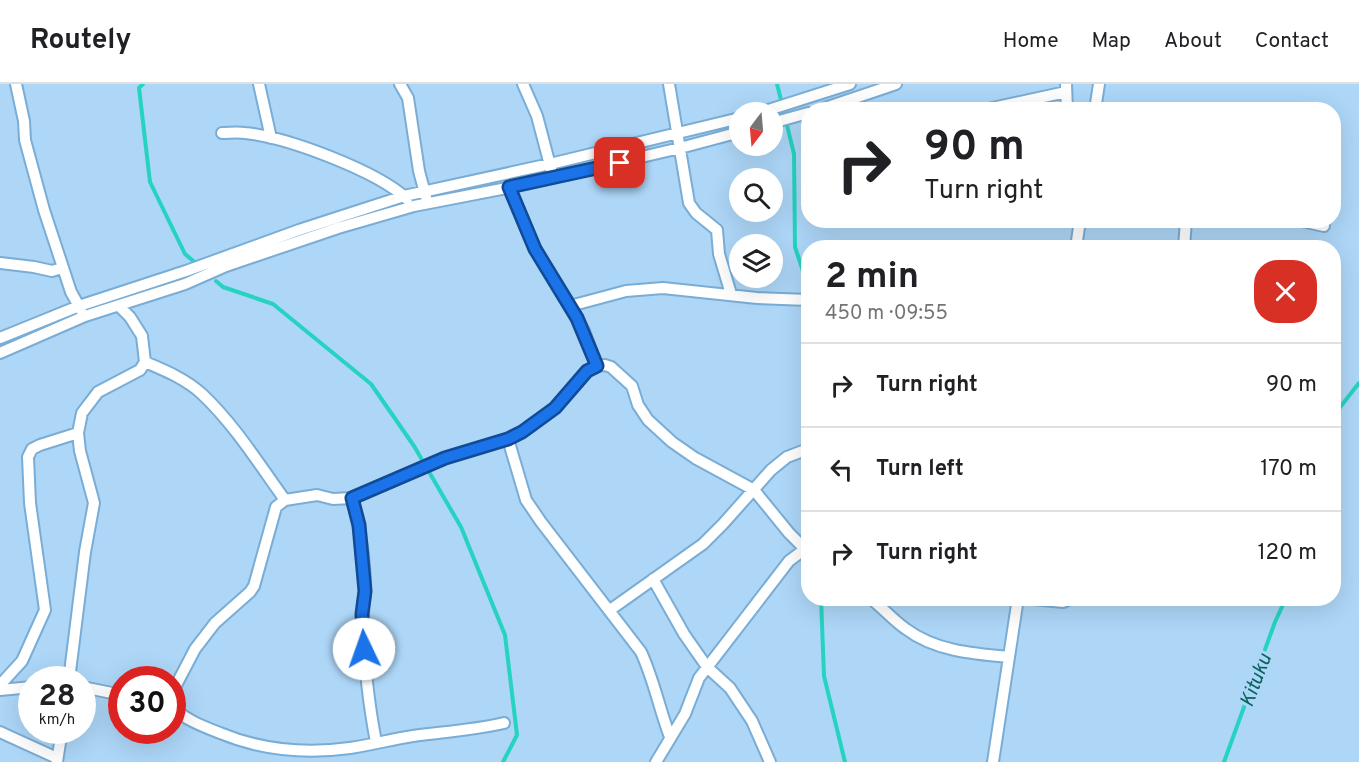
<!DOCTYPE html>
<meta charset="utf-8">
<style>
:root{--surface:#fff;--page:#f6f6f6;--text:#202124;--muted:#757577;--line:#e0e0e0}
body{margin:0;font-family:Overpass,sans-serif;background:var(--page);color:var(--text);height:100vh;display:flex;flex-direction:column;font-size:22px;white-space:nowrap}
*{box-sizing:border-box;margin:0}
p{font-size:20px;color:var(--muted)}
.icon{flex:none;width:33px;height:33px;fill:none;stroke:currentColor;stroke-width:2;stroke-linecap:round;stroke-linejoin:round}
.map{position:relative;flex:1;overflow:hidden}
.side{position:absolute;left:801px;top:156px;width:540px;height:366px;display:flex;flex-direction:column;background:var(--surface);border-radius:24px;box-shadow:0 6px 24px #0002}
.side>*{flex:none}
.guide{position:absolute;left:801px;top:18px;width:540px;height:126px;border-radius:24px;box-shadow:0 6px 24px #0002;background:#fff;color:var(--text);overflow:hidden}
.needle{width:39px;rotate:196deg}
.controls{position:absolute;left:729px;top:18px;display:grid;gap:12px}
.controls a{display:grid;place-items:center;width:54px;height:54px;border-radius:50%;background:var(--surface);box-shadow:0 6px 24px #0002;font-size:30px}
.speed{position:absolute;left:18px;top:582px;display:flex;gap:12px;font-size:30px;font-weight:700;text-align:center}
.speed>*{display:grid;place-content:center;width:78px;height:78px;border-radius:50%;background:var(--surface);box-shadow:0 6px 24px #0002;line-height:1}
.speed small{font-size:15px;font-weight:400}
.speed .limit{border:9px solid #d22;background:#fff;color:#111}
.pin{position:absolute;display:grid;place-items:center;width:51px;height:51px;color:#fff;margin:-26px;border-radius:12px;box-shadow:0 3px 9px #0006}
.me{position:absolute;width:66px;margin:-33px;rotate:357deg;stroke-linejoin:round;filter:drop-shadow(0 0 4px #0008)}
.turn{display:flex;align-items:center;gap:21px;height:126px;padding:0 24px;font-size:27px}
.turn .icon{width:78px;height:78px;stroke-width:2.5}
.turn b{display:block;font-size:42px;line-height:51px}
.round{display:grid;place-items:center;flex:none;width:63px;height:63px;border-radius:24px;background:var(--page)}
.headline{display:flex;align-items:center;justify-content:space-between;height:102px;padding:0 24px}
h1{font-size:36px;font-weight:700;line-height:45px}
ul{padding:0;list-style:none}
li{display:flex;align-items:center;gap:18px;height:84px;padding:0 24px;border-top:2px solid var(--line)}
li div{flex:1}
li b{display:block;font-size:22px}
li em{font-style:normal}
header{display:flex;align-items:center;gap:36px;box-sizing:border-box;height:84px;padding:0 30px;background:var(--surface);border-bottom:2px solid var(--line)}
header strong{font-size:28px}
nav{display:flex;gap:33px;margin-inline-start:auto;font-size:21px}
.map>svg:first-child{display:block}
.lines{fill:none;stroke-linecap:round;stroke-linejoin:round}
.stream{stroke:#25d3c0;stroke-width:4}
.minor-casing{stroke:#7aadd5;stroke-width:14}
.minor{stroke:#fff;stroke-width:10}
.route-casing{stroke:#114b97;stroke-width:15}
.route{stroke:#1a73e8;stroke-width:10}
.labels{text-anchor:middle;stroke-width:6;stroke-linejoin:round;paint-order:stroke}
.water-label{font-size:20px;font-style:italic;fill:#07645a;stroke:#add6f7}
</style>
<header>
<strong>Routely</strong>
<nav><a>Home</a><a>Map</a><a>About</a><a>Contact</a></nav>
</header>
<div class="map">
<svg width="1359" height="678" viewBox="0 0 1359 678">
<rect width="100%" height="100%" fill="#add6f7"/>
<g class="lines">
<path class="stream" d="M143 0 139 4 150 98 185 170 198 181
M777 0 781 16
M784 29 794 70 795 163 808 202
M216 197 223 203 273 220 371 300 414 362 461 443 505 551 517 651 503 678
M1334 331 1359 299
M821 514 824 592 845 678
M1224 678 1275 538 1286 514"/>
<g class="minor-casing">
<path id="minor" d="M16 0 24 37 25 56 44 126 71 208 81 226
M259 0 271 54
M400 0 408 14 419 87 426 113
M523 0 537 32 551 85
M669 0 689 119 696 129 717 146 719 170 731 210
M1066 0 1067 26
M819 26 896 0
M983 26 1066 8
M1095 26 1099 0
M762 28 850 0
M772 39 808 29
M222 49C229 49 237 48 245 49 287 53 377 87 407 115
M509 103 535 165 570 222 584 247 597 282
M1297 136 1324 142
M1076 164 1080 136
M1184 164 1186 136
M0 179 34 183 52 187 62 184
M570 222 626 207 663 204 757 214 808 216
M0 254 79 222 186 187 299 146 404 112 550 80 740 34
M0 269 85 232 185 200 226 182 338 144 414 122 522 101 680 64 740 48
M145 278C164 286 186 295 202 310 234 340 259 380 285 416
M508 355 526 416 541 438 641 568C654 596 659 624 670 653
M352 414C360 443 365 476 365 506 365 515 362 524 362 534 364 576 368 617 376 658
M653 495 684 550 707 583 730 604 752 637 770 678
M870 514C883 524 893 536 906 545 935 567 974 570 1009 573
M1022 514 1063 518 1072 514
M610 526 703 460 723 440 771 386 787 373 808 365
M69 596 85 468 94 419 80 367 78 349 82 329 98 308 140 286 145 278 142 252 130 233 119 222
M0 601 22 577 45 526 30 419 28 373 32 365 40 361 78 349
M82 603 122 611
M0 606 32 603
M172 609 195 565 215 539 250 508 254 502 276 423 285 416 317 411 333 415 352 414 445 374 508 355 522 348 555 324 587 287 597 282 605 281 611 283 632 302 638 321 648 336 672 358 695 374 754 406 789 449 808 468
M172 623C186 636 202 642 220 649 261 666 306 670 350 664 371 661 392 655 413 652 443 648 474 646 504 639
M0 648 57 674
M57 678 62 646
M656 678 685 630 699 594 789 477 805 465
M993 678 1018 514"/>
</g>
<use href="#minor" class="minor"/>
</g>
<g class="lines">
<g class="route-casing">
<path id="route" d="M364 565 362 530 365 507 359 441 352 414 445 374 508 355 522 348 555 324 587 287 597 282 577 234 535 165 509 103 620 79"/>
</g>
<use href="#route" class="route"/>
</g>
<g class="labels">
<g class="water-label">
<text transform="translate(1255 596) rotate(-69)" y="7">Kituku</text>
</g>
</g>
</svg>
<div class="controls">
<a><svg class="needle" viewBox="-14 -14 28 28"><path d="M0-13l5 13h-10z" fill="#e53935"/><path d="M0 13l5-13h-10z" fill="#757577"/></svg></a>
<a><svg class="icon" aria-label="search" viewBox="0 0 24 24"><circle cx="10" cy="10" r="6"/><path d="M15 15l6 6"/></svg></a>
<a><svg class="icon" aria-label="layers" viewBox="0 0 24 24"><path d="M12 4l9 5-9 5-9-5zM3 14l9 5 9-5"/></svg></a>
</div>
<div class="speed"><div>28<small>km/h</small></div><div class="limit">30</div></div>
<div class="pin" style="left:620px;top:79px;background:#d93025"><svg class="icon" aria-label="arrive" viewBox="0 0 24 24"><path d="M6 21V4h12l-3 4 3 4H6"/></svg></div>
<svg class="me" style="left:364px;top:565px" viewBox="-20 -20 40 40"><circle r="19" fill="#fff"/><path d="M0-13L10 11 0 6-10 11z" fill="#1a73e8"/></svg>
<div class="guide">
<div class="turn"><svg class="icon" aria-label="right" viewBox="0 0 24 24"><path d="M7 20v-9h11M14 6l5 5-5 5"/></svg><div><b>90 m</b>Turn right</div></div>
</div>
<section class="side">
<div class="headline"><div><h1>2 min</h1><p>450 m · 09:55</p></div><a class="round" style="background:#d93025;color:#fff"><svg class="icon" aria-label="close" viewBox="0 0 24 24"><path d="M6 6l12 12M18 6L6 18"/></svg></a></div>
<ul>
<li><svg class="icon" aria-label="right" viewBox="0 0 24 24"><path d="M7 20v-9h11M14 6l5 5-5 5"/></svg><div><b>Turn right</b></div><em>90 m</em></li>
<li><svg class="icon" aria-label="left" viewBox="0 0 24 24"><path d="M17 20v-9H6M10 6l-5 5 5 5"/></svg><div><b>Turn left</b></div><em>170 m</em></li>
<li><svg class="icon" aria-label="right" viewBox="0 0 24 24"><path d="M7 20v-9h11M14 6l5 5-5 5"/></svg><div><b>Turn right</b></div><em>120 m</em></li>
</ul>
</section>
</div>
